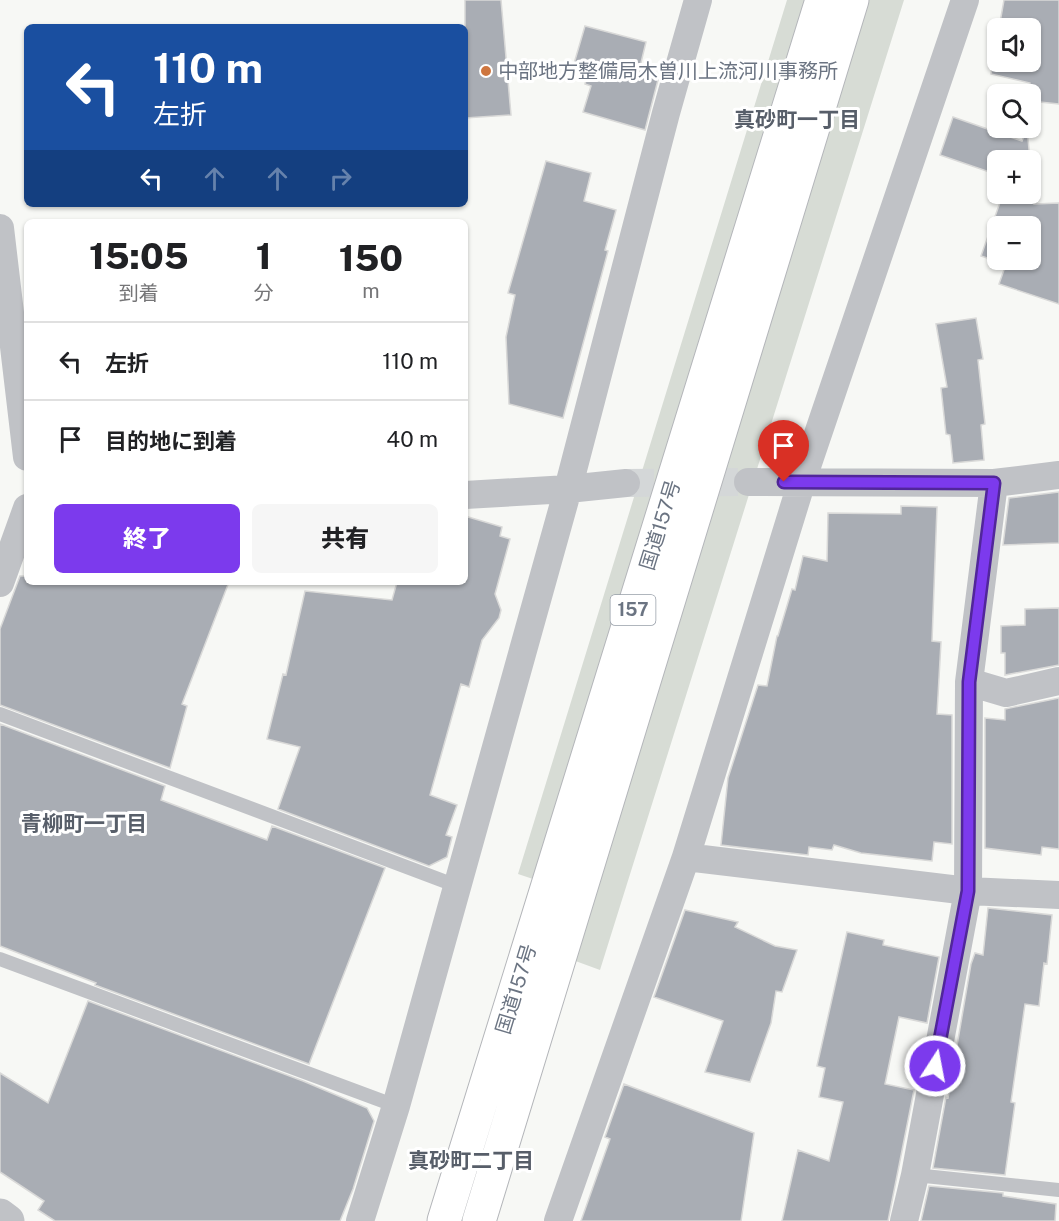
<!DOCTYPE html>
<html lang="ja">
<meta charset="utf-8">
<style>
:root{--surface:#fff;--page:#f6f6f6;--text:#202124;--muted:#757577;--line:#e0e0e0;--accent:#7c3aed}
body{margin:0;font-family:"Public Sans","Noto Sans JP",sans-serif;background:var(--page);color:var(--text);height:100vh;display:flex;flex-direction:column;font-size:22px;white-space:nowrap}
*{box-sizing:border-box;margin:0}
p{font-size:20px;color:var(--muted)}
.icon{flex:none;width:33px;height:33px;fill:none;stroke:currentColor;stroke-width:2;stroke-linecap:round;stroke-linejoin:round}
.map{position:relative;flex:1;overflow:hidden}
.side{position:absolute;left:24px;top:219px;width:444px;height:366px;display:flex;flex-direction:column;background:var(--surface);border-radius:9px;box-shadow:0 2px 4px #0004}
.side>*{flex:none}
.top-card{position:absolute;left:24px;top:24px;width:444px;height:183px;border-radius:9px;box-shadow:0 2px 4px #0004;background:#1a4fa0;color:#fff;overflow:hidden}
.controls{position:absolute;left:987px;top:18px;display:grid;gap:12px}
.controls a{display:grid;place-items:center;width:54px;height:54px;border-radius:9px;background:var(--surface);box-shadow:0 2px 4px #0004;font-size:30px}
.pin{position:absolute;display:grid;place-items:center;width:51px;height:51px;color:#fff;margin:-62px -26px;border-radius:50% 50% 50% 0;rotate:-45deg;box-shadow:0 0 6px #0007}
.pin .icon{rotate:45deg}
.me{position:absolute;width:66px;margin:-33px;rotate:11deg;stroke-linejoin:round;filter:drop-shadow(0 0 4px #0008)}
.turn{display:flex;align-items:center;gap:21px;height:126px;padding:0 30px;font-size:27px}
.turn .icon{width:78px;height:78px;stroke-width:2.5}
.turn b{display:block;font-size:42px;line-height:51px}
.lanes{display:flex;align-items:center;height:57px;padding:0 30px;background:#0003;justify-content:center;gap:30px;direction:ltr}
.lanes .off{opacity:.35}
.eta{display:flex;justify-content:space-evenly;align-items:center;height:102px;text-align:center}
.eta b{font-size:36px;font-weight:800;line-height:42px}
.action{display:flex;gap:12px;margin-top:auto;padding:12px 30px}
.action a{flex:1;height:69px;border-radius:9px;background:var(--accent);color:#fff;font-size:24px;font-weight:800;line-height:69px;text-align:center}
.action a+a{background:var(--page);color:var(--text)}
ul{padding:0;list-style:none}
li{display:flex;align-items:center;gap:18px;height:78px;padding:0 30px;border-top:2px solid var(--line)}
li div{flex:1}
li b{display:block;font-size:22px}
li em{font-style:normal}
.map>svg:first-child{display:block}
.green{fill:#d7dcd5}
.building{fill:#a9adb4;stroke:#d9d9d8;stroke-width:1.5;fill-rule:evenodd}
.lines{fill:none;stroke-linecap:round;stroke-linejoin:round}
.minor-tunnel{stroke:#d4d7d8;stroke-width:28;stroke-dasharray:28 14;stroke-linecap:butt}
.trunk-casing{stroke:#b4b6ba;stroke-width:35}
.service{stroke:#c0c2c6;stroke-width:14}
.minor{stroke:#c0c2c6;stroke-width:28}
.tertiary{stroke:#c0c2c6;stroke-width:33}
.trunk{stroke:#fff;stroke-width:33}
.route-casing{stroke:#51269a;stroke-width:15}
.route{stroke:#7c3aed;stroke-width:10}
.poi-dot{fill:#ce763f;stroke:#fff;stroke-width:2}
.labels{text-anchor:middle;stroke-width:6;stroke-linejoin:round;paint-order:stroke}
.shield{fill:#fff;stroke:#979ea8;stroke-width:1.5}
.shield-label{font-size:18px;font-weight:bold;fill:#6b7482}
.poi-label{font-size:20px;fill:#6b7482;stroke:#fff;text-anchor:start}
.street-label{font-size:20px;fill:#6b7482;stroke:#fff}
.neighbourhood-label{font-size:21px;font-weight:bold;fill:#575e69;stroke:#fff}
</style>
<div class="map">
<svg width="1059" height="1221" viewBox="0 0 1059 1221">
<rect width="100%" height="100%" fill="#f7f8f5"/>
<path class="green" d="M787 0H813L545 883 518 874Z
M869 0H904L600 970 570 959Z"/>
<path class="building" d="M465 0H501L511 115 465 118Z
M1004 0H1059V104L1030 101V83L991 74 998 37V62H1030V28H999Z
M585 26 646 42 639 71 659 76 645 130 583 112 591 86 585 84 588 72 573 67Z
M953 117 1022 141 1027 128 1030 160H998V175L940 155Z
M546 161 591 173 584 201 616 210 605 250 608 251 563 418 509 404 506 337 515 295 508 293Z
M1030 165 1034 204 1059 203V304L999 284 1006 264 981 256 1003 194H1030ZM998 226H1030V260H998Z
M976 318 983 359 978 360 985 424 981 425 984 460 953 463 950 435 946 434 941 388 947 387 936 324Z
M1059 492V543L1003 545 1009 498Z
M901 506 937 507 932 641 941 642 937 714 952 715V844L934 842 932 861 861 853 834 845 832 850 809 847 808 855 721 845 728 778 758 685 767 686 777 636H778L792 589 795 590 803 556 827 561 828 513 901 514Z
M465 516 502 527 500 536 510 539 495 594 501 610 499 618 482 640 469 687 461 684 430 795 457 805 446 835 452 837 447 857 429 866 278 809 300 747 267 739 283 674 286 675 305 591 392 600 397 582H465Z
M20 576H27V582H229L182 704 187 706 170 768 0 705V629Z
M1059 608V665L1005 675V653H1001V626L1025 625V609Z
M1059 698V849L1042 847 1041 855 985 848V718L1005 720V709Z
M0 724 165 786 161 800 267 840 272 826 385 868 309 1064 95 985 96 983 0 946Z
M988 908 1052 915 1047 964 1044 963 1039 1006 1025 1004 1011 1102 1015 1103 1005 1175 933 1168 946 1097 948 1098 971 964 975 953 983 955Z
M685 910 738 922 735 927 775 946 797 950 782 992 776 991 771 1023 750 1082 705 1072 723 1021 654 997Z
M847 932 884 940 883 945 939 957 927 1023 899 1017 885 1084 914 1090 888 1221H782L798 1150 829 1161 843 1102 819 1097 825 1068 817 1066Z
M88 1001 303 1081 367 1108 374 1121 353 1189 340 1221H55L38 1210 44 1201 0 1172V1073L48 1103Z
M624 1084 754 1133 741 1221H581L610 1139 605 1137Z
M929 1186 1003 1193V1196L1056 1204 1055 1221H921Z"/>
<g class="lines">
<path class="minor-tunnel" d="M626 483 748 482"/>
<g class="trunk-casing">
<path id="trunk" d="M444 1221 822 0
M479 1221 852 0"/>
</g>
<path class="service" d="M0 714 457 886
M0 959 396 1106
M915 1175 1059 1190"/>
<path class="minor" d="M0 228 27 457
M748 482 994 483 1059 475
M465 495 568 489 626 483
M0 583 27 508
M969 682 1006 693 1059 681
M686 857 968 891 1059 895
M360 1221 396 1106 568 489 666 113 698 0
M558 1221 686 857 802 481 965 0
M904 1221 915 1175 968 891 969 682 994 483"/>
<path class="tertiary" d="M0 1215 8 1221"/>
<use href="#trunk" class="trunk"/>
</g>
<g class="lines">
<g class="route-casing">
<path id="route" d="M784 482 994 483 969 682 968 891 935 1066"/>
</g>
<use href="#route" class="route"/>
</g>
<circle class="poi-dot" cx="486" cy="71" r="6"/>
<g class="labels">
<rect class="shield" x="610.5" y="595" width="45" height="30" rx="4.5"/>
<g class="shield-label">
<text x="633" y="616">157</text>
</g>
<g class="poi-label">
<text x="498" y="78">中部地方整備局木曽川上流河川事務所</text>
</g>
<g class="street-label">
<text transform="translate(660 525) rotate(-73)" y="7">国道157号</text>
<text transform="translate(516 989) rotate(-73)" y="7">国道157号</text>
</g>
<g class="neighbourhood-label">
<text x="797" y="127">真砂町一丁目</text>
<text x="84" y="831">青柳町一丁目</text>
<text x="471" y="1168">真砂町二丁目</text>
</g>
</g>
</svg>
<div class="controls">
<a><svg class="icon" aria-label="sound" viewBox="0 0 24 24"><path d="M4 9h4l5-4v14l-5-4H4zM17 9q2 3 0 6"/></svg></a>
<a><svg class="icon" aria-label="search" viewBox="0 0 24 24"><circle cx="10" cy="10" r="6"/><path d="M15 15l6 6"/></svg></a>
<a>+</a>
<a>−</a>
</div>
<div class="pin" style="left:784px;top:482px;background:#d93025"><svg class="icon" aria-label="arrive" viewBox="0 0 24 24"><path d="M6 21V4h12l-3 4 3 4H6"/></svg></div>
<svg class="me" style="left:935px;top:1066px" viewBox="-20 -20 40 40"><circle r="17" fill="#7c3aed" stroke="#fff" stroke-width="3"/><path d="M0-11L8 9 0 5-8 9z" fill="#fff"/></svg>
<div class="top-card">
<div class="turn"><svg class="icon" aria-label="left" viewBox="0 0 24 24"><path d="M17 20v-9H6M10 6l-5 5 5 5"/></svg><div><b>110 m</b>左折</div></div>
<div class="lanes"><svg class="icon" aria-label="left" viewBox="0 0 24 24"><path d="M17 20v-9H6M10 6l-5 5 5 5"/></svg><svg class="icon off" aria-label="ahead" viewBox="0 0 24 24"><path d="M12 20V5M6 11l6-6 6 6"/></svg><svg class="icon off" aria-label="ahead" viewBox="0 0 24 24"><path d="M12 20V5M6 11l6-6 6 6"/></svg><svg class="icon off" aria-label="right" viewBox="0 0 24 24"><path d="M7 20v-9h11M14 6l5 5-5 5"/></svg></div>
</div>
<section class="side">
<div class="eta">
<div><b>15:05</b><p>到着</p></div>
<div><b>1</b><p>分</p></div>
<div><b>150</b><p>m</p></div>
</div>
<ul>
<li><svg class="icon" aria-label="left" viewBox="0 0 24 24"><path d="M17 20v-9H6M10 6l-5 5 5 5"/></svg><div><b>左折</b></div><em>110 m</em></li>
<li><svg class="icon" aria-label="arrive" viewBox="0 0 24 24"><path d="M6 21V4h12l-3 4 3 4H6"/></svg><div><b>目的地に到着</b></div><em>40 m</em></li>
</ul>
<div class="action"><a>終了</a><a>共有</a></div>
</section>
</div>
